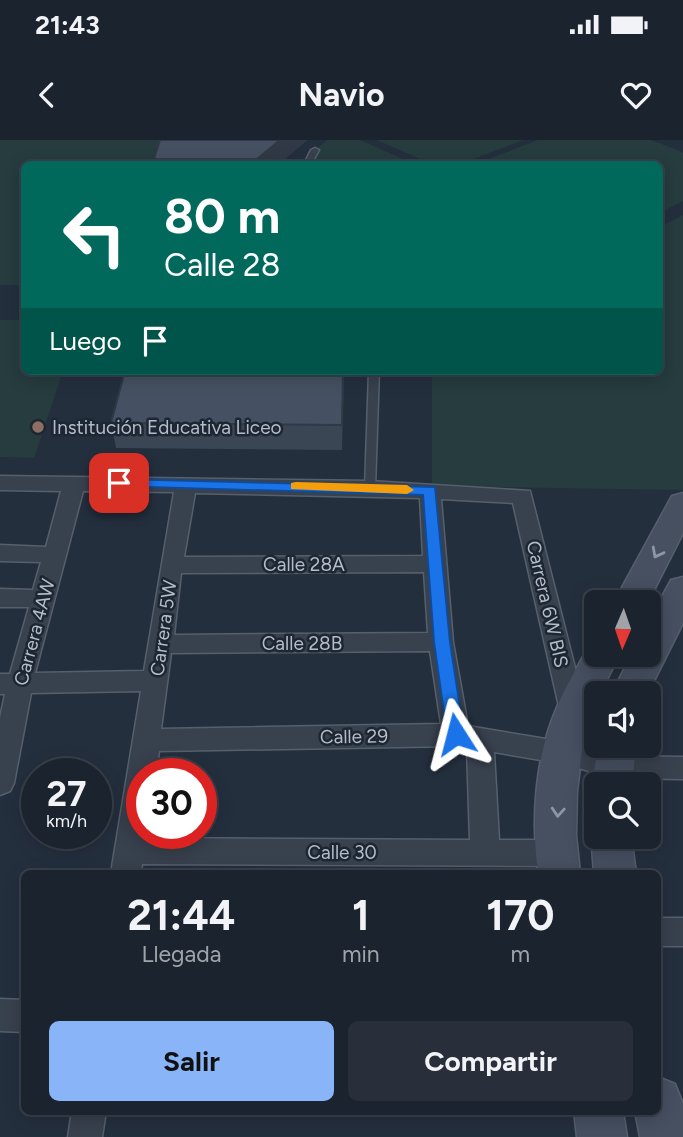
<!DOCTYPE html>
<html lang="es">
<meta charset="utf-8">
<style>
:root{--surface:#1b232e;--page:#282f3a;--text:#f1f3f6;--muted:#a0a4aa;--line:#39404a;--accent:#8ab4f8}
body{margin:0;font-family:Figtree,sans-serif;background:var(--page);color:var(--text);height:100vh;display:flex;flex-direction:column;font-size:26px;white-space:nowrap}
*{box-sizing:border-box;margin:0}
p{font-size:23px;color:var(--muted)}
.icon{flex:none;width:38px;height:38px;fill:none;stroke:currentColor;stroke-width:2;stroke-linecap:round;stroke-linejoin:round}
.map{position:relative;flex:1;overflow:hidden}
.details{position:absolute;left:21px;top:730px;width:640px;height:245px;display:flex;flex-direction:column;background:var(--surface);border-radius:10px;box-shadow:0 4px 18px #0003,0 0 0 2px var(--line)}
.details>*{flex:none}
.top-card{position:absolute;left:21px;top:21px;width:642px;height:214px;border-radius:10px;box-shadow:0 4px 18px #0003,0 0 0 2px var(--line);background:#00695c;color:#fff;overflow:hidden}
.needle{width:46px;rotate:182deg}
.fabs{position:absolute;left:584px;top:450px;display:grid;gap:14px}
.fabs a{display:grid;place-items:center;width:77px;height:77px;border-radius:10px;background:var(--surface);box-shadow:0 4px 18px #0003,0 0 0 2px var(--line);font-size:35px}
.speed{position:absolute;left:21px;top:618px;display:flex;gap:14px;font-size:35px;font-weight:700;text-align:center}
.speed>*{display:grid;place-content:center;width:91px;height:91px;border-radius:50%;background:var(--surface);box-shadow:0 4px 18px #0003,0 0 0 2px var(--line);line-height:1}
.speed small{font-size:18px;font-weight:400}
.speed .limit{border:10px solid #d22;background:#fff;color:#111}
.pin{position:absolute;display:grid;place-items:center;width:60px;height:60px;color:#fff;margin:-30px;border-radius:14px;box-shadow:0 4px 10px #0006}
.me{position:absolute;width:77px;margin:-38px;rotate:351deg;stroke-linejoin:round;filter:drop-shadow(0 0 5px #0008)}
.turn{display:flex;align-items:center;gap:24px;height:147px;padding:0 28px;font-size:32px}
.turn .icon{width:91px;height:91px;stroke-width:2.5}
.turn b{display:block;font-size:49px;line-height:60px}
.then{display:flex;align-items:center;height:66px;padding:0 28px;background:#0003;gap:14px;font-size:26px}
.eta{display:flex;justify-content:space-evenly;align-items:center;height:119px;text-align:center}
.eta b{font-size:42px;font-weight:700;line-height:49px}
.primary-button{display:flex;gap:14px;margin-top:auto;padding:14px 28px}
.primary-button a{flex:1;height:80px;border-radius:10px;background:var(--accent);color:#111;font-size:28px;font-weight:700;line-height:80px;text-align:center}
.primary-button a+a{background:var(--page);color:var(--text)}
.status{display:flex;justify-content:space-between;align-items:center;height:49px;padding:0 35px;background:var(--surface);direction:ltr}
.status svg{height:19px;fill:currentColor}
header{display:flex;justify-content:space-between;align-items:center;height:91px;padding:0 28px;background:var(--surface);font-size:32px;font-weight:700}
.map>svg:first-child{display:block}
.green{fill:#263c3f}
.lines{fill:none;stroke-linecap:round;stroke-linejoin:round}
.lane-casing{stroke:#565f6c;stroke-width:3}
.street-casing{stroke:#565f6c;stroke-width:3}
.secondary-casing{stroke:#565f6c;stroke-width:3}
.lane{fill:#38414e;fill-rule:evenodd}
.street{fill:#38414e;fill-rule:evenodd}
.secondary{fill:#465061;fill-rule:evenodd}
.wall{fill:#3b4654}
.shaded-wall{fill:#303945}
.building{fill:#455162;stroke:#303945;stroke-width:2}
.oneway{stroke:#8e96a5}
.route{fill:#1a73e8;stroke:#114b97;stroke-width:2}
.slow{fill:#f59e0b}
.education-dot{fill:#8d6e63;stroke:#1d2633;stroke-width:2.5}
.labels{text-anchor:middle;stroke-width:5;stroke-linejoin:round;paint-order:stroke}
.poi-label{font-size:19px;fill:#b4bcc9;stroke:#1d2633;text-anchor:start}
.street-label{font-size:19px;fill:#b4bcc9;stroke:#1d2633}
</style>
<div class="status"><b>21:43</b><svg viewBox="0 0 49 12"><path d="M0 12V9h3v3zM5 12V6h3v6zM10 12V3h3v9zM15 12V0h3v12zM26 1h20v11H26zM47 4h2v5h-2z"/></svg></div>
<header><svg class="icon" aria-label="back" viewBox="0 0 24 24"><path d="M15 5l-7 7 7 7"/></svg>Navio<svg class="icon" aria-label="heart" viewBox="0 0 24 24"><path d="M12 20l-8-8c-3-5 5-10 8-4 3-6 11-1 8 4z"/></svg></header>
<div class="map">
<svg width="683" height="997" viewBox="0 0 683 997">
<rect width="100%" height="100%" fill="#242f3e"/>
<path class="green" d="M0 0H160L152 24H24V145H0Z
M327 0H360L414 24H299Z
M377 0H523L461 24H431Z
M538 0H651L680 11 683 13V61L660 73V24H476Z
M683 75V350L432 346V231H660V87Z
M0 180H24V231H63L34 318 0 317Z"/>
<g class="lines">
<g class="lane-casing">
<path id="lane" d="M315 8 319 10 311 24H304L311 10Z
M369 231H379L375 348 370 352 365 348Z"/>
</g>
<g class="street-casing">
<path id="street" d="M0 336 370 341 530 351 586 571 582 578 573 581 564 578 560 571 513 363 441 359 453 502 468 586 564 602 614 616 683 617V639L614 638 564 624 494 612 499 700H555L565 704 569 713 565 722 555 726 142 724 141 733H111L141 551 31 553 14 643 10 651 0 655V578L5 554H0V534H10L29 467H0V449L33 450 41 422 0 421V405L46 407 61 351 0 350ZM83 351 174 352 144 531 35 533ZM195 353 420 358 423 416 184 417ZM424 432 428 493 174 495 181 433ZM430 511 441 584 161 589 171 513ZM456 606 467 608 470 700 146 698 147 693H142V634H156L159 611Z
M658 778H683V806H658Z
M0 859 24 860V892L0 891Z
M72 971H106L102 997H68Z"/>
</g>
<g class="secondary-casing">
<path id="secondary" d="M683 353V393L648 462H614L672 356Z
M683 437V483L648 553H612L632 514H649V481L671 440Z
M597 502V514H620L600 553H597L582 610 577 652 576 695 580 733H538C531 680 535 617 557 567 566 545 579 525 590 504Z
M598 606H636L632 644H597V653L592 644Z
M597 683V696H631L636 733H594L591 696Z
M658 937 675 944 683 964V997H640L635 971H658Z
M574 971H623L627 997H577Z"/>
</g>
<use href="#lane" class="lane"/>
<use href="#street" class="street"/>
<use href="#secondary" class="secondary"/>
</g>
<path class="wall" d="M307 0 279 24H154V19Z
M344 231 342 310 116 308 111 283Z"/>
<path class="shaded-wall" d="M280 0H307L279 24H257V19Z"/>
<path class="building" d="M160 0H280L257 19H154Z
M125 231H343L342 285 111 283Z"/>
<defs><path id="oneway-chevron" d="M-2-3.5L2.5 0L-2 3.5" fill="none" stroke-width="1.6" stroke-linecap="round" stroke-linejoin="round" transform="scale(1.75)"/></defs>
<g class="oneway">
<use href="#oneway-chevron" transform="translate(657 413) rotate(118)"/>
<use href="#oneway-chevron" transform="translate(558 672) rotate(94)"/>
</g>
<path class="route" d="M119 339 435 347 450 502 464 594 462 599H449L447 594 434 502 423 355 114 346V340Z"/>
<path class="slow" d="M296 342 407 345 414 350 407 354 291 349V343Z"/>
<circle class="education-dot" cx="38" cy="287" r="7"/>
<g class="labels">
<g class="poi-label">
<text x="52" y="294">Institución Educativa Liceo</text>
</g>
<g class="street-label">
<text x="304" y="431">Calle 28A</text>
<text transform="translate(548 464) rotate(77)" y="7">Carrera 6W BIS</text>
<text transform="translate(163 488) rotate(-82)" y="7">Carrera 5W</text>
<text transform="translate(34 492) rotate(-75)" y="7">Carrera 4AW</text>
<text x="302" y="510">Calle 28B</text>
<text transform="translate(354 596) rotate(-1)" y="7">Calle 29</text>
<text x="342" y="719">Calle 30</text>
</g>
</g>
</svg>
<div class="fabs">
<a><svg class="needle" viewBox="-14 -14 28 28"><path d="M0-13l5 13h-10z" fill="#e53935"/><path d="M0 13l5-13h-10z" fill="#a0a4aa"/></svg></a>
<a><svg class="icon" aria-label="sound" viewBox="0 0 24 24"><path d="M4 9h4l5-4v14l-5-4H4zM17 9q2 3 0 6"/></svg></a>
<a><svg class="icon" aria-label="search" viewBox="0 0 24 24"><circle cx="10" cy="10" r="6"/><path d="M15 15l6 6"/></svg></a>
</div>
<div class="speed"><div>27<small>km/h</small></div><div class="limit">30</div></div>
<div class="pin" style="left:119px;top:343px;background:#d93025"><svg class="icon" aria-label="arrive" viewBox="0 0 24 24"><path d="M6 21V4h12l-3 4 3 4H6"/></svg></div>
<svg class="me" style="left:456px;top:594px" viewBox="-20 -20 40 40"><path d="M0-17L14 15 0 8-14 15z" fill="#1a73e8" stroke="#fff" stroke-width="4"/></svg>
<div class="top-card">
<div class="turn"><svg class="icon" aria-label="left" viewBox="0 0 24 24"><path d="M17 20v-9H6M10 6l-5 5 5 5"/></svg><div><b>80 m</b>Calle 28</div></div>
<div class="then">Luego<svg class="icon" aria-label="arrive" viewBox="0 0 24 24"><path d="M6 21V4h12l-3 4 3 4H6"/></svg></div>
</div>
<section class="details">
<div class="eta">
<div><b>21:44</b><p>Llegada</p></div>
<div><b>1</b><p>min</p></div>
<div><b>170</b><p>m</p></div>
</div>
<div class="primary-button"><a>Salir</a><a>Compartir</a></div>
</section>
</div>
